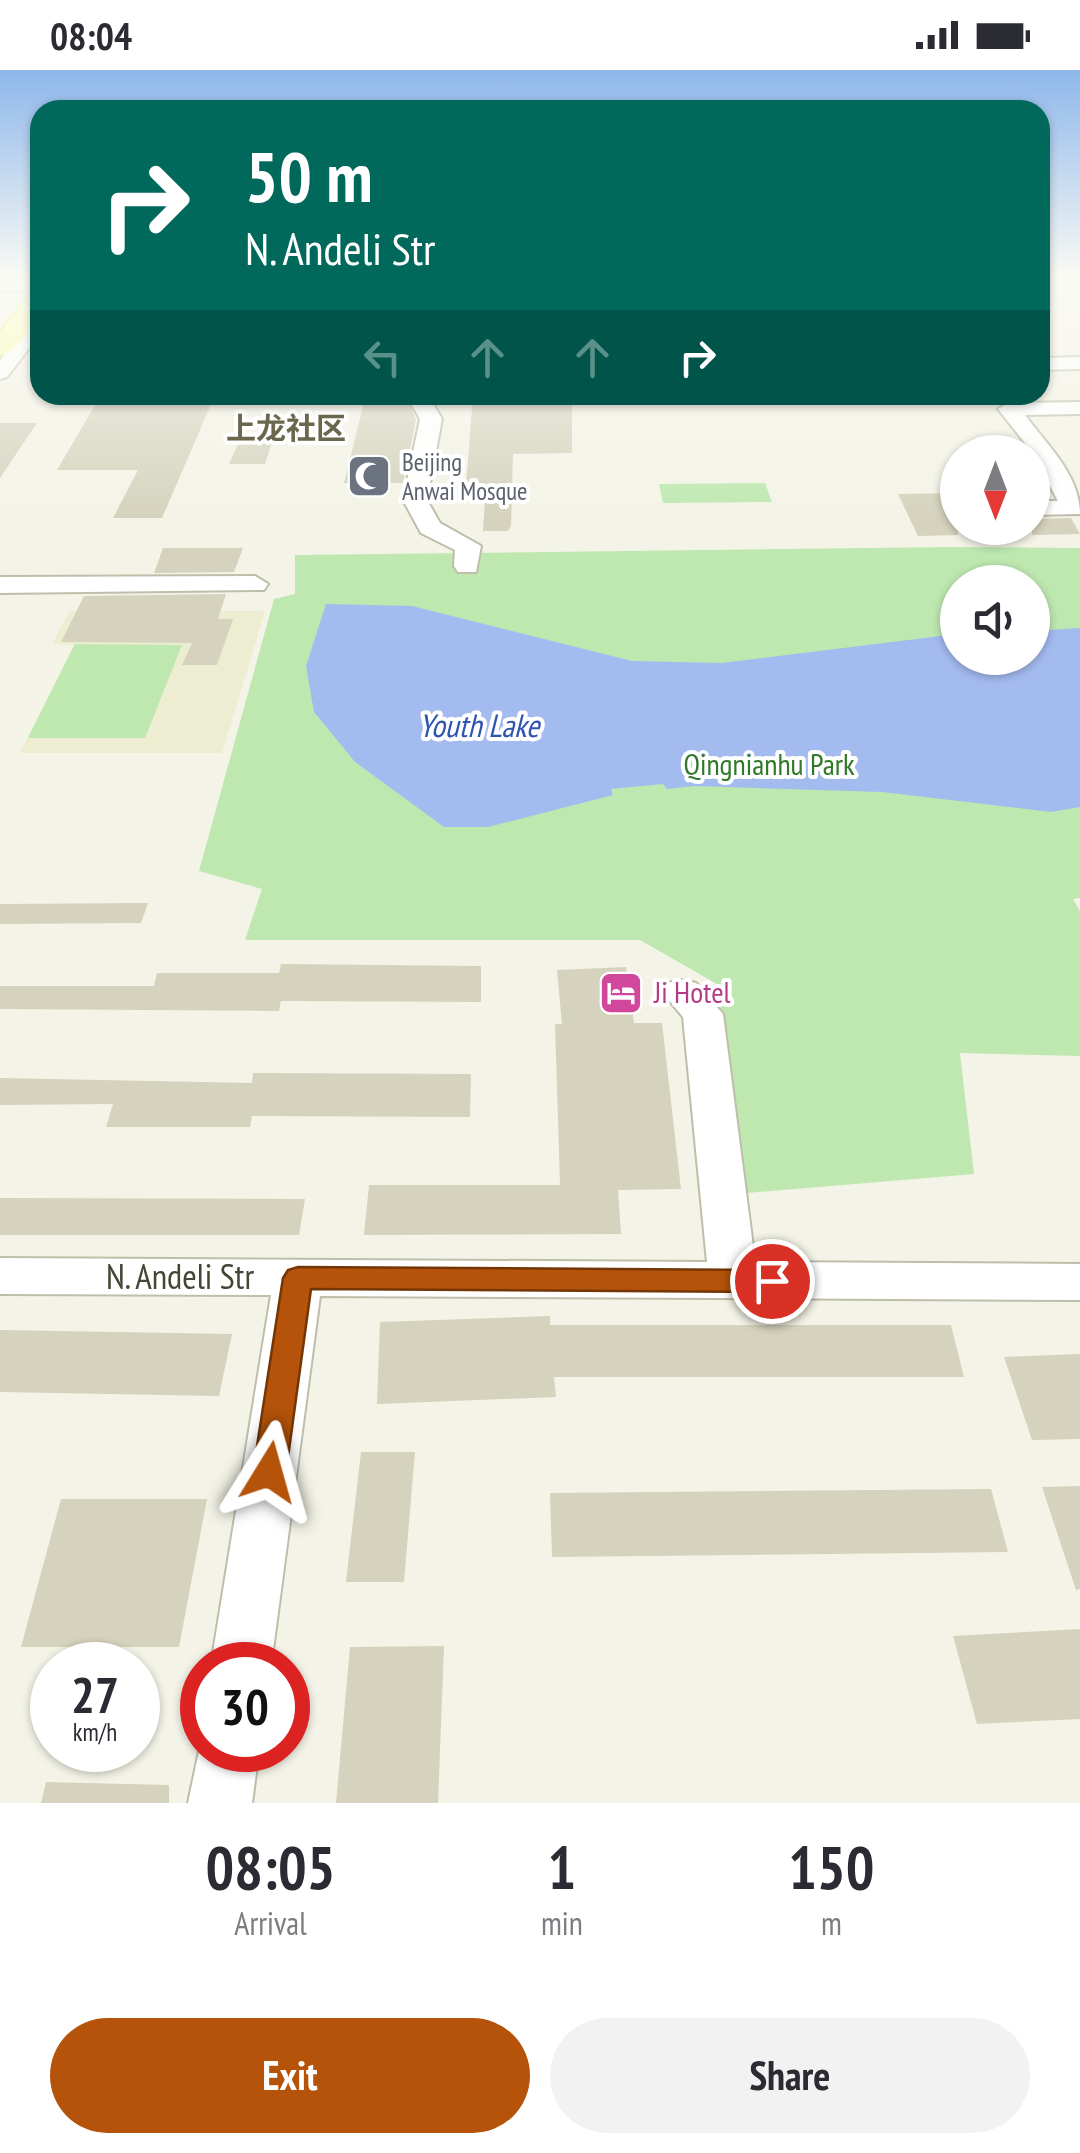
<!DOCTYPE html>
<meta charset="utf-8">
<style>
:root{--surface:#fff;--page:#f2f2f3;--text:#2b2b33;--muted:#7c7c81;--accent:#b45309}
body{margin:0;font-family:"PT Sans Narrow","Noto Sans SC",sans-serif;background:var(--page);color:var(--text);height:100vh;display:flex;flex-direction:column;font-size:38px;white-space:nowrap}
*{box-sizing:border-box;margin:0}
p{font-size:32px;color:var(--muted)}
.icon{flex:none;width:55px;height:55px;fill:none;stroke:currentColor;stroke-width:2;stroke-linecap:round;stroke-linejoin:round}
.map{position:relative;height:1733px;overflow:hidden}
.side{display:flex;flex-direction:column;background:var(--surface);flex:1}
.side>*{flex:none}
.banner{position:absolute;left:30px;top:30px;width:1020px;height:305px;border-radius:30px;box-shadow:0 2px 8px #0004;background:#00695c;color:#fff;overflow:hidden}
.needle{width:65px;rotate:180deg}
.fabs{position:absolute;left:940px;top:365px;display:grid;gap:20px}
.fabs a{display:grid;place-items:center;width:110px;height:110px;border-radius:50%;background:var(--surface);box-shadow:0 2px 8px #0004;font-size:50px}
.speed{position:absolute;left:30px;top:1572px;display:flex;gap:20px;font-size:50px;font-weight:700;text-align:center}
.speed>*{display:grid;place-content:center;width:130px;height:130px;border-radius:50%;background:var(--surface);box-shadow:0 2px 8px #0004;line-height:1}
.speed small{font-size:25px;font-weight:400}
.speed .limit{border:15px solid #d22;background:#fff;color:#111}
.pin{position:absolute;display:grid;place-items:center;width:85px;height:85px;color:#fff;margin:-42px;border:5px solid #fff;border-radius:50%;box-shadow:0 2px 10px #0007}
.me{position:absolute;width:110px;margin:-55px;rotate:8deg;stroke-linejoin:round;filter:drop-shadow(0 0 8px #0008)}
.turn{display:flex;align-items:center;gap:35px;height:210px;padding:0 50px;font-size:45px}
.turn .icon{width:130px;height:130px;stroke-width:2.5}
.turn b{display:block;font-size:70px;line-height:85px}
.lanes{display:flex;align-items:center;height:95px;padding:0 50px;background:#0003;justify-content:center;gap:50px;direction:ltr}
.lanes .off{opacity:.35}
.eta{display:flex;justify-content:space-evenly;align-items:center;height:170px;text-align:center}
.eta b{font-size:60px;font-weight:600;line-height:70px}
.button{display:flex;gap:20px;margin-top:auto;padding:20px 50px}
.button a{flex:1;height:115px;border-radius:60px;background:var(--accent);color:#fff;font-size:40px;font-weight:600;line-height:115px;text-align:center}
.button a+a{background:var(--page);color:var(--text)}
.status{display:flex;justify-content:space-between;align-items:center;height:70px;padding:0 50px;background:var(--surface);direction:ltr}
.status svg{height:28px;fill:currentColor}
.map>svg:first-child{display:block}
.education{fill:#ecedd1}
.green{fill:#bee8b0;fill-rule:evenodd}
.water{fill:#a4bbf0}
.building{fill:#d5d3bd}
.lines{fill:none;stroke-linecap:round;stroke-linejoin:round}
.minor-casing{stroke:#bfbeaa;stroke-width:4}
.major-casing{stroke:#e4e365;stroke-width:4}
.minor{fill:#fff;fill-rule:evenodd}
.major{fill:#fdfe96;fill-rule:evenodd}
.route{fill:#b45309;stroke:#753606;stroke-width:2.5}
.labels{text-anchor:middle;stroke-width:8;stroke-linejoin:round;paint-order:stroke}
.far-worship-label{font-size:25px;fill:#5b616d;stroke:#fff;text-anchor:start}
.far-quarter-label{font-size:30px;font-weight:bold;fill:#6a674d;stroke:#fff}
.park-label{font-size:30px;fill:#307929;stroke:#fff}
.hotel-label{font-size:30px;fill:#b23c85;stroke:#fff;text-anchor:start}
.water-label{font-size:32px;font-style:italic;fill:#2f55b3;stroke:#fff}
.near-street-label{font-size:35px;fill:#474536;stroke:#fff}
</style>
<div class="status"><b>08:04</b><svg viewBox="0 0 49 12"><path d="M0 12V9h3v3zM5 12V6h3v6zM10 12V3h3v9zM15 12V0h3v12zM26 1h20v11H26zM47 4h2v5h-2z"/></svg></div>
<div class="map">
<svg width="1080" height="1733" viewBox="0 0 1080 1733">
<rect width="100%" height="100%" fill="#f4f3e7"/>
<path class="education" d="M70 541H265L222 683H20L74 575 52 574Z"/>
<path class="green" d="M765 413 772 432 663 433 659 414Z
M952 477 1080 478V828L1073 829 1080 841V986L960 983 974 1104 746 1123 717 914 640 870H245L262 819 199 801 274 529 295 524V485ZM958 512H1032V588H958Z
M75 574 182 575 145 668H28Z"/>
<path class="water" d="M326 534 412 536 632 591 722 593 957 564 958 588H1032L1033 561 1080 558V737L1051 742 882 722 695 716 667 719 663 714 611 719 613 725 488 757H444L355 692 314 642 306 596Z"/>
<path class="building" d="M101 325H215L162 448H113L138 400H57Z
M473 325H572V383L513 384 511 456 508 461H483L486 414 466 415Z
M365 328H407L416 350 403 413H344Z
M0 353H37L0 408Z
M241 367H274L265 394H229Z
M958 423V465L918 466 898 424Z
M1071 448 1080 464 1032 465V449Z
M163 478H243L234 502 154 503Z
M226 524 218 549H233L217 595H182L192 573 61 572 84 526Z
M148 833 141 853 0 854V834Z
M281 894 481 896V932L281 931 279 941 0 939V916H154L157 903H279Z
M626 897 634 953H662L681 1119 618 1120 621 1164 364 1165 369 1115H560L555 954H562L557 900Z
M253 1003 471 1004 470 1047 252 1046 250 1057H106L113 1034 0 1035V1008L252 1013Z
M0 1128 305 1129 299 1165H0Z
M550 1246V1255H951L964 1307H554L556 1327 377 1334 380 1252Z
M0 1260 232 1264 219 1326 0 1322Z
M1080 1284V1369L1032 1370 1004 1287Z
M361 1382H415L404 1512H346Z
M1080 1416V1519L1076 1520 1042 1417Z
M991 1419 1008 1482 552 1487 550 1423Z
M61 1429H207L179 1577H21Z
M1080 1559V1649L977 1654 953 1566Z
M444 1576 438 1733H336L350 1577Z
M46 1712 169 1715V1733H41Z"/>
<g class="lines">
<g class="minor-casing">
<path id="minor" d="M0 211H20L29 216 20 221H0Z
M40 245V264L7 307 0 309V290L33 247Z
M1080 287V299L1040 300V288Z
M412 325H432V332L442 349 427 430 440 453 481 476 476 502H458L454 496 455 480 421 463 403 430 420 349 410 332Z
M1080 332V344L1025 345C1047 375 1080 405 1080 444L1032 445V431H1058L1032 382 998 339 1009 333Z
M255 506 268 514 264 520 0 523V507Z
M682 910 696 913 723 944 755 1192 1080 1194V1230L320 1226 271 1595H211L271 1225 0 1224V1188L707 1192 683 947 662 922 668 913Z
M202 1667V1680H259L252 1733H188Z"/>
</g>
<g class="major-casing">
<path id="major" d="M40 219C40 242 25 279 0 285V262L32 221Z"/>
</g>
<use href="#minor" class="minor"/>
<use href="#major" class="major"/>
</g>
<linearGradient id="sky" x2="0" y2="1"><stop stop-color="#8db7eb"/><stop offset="0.46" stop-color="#fafaf4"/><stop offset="1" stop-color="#fafaf4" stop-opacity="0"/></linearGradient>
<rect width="1080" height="449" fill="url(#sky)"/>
<path class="route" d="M298 1197 772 1200 783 1203 787 1211 783 1218 772 1222 311 1219 286 1402 281 1411 269 1415 258 1411 253 1402 283 1208 288 1200Z"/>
<defs>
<g id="mosque-square" transform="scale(2.25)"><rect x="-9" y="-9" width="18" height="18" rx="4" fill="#6b7280" stroke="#fff"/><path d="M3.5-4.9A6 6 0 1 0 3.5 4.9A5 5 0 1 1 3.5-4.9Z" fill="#fff"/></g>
<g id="hotel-square" transform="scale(2.25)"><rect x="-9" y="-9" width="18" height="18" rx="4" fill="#d1479c" stroke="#fff"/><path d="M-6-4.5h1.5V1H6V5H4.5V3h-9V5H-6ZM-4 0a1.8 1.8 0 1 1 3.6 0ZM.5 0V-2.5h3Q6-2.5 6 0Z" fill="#fff"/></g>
</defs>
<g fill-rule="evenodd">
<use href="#mosque-square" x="369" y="406"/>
<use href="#hotel-square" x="621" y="923"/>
</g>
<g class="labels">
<g class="far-worship-label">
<text x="402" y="401">Beijing<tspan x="402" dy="29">Anwai Mosque</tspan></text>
</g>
<g class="far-quarter-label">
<text x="286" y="369">上龙社区</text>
</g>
<g class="park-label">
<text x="769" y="705">Qingnianhu Park</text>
</g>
<g class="hotel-label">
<text x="654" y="933">Ji Hotel</text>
</g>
<g class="water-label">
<text x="479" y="667">Youth Lake</text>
</g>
<g class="near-street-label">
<text x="180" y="1219">N. Andeli Str</text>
</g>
</g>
</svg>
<div class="fabs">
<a><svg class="needle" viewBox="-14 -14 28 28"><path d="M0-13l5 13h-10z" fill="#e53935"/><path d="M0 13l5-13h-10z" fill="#7c7c81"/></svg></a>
<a><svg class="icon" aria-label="sound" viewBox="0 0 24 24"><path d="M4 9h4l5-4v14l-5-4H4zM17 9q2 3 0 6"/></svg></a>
</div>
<div class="speed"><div>27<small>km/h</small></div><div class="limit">30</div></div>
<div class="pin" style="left:772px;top:1211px;background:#d93025"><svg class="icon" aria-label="arrive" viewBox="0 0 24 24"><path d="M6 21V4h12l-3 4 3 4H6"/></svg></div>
<svg class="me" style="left:269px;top:1402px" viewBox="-20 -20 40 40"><path d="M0-17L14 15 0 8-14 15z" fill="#b45309" stroke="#fff" stroke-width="4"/></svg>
<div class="banner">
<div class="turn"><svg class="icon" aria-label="right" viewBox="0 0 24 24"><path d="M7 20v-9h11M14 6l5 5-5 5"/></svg><div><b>50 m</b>N. Andeli Str</div></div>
<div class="lanes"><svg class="icon off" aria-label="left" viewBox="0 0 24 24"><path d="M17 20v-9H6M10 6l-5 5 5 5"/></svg><svg class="icon off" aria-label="ahead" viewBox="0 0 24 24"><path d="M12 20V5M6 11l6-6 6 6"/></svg><svg class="icon off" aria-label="ahead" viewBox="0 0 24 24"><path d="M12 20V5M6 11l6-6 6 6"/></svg><svg class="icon" aria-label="right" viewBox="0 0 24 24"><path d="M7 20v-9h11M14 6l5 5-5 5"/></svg></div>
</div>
</div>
<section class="side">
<div class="eta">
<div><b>08:05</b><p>Arrival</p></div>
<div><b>1</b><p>min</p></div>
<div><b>150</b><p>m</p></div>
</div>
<div class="button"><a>Exit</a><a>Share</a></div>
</section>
